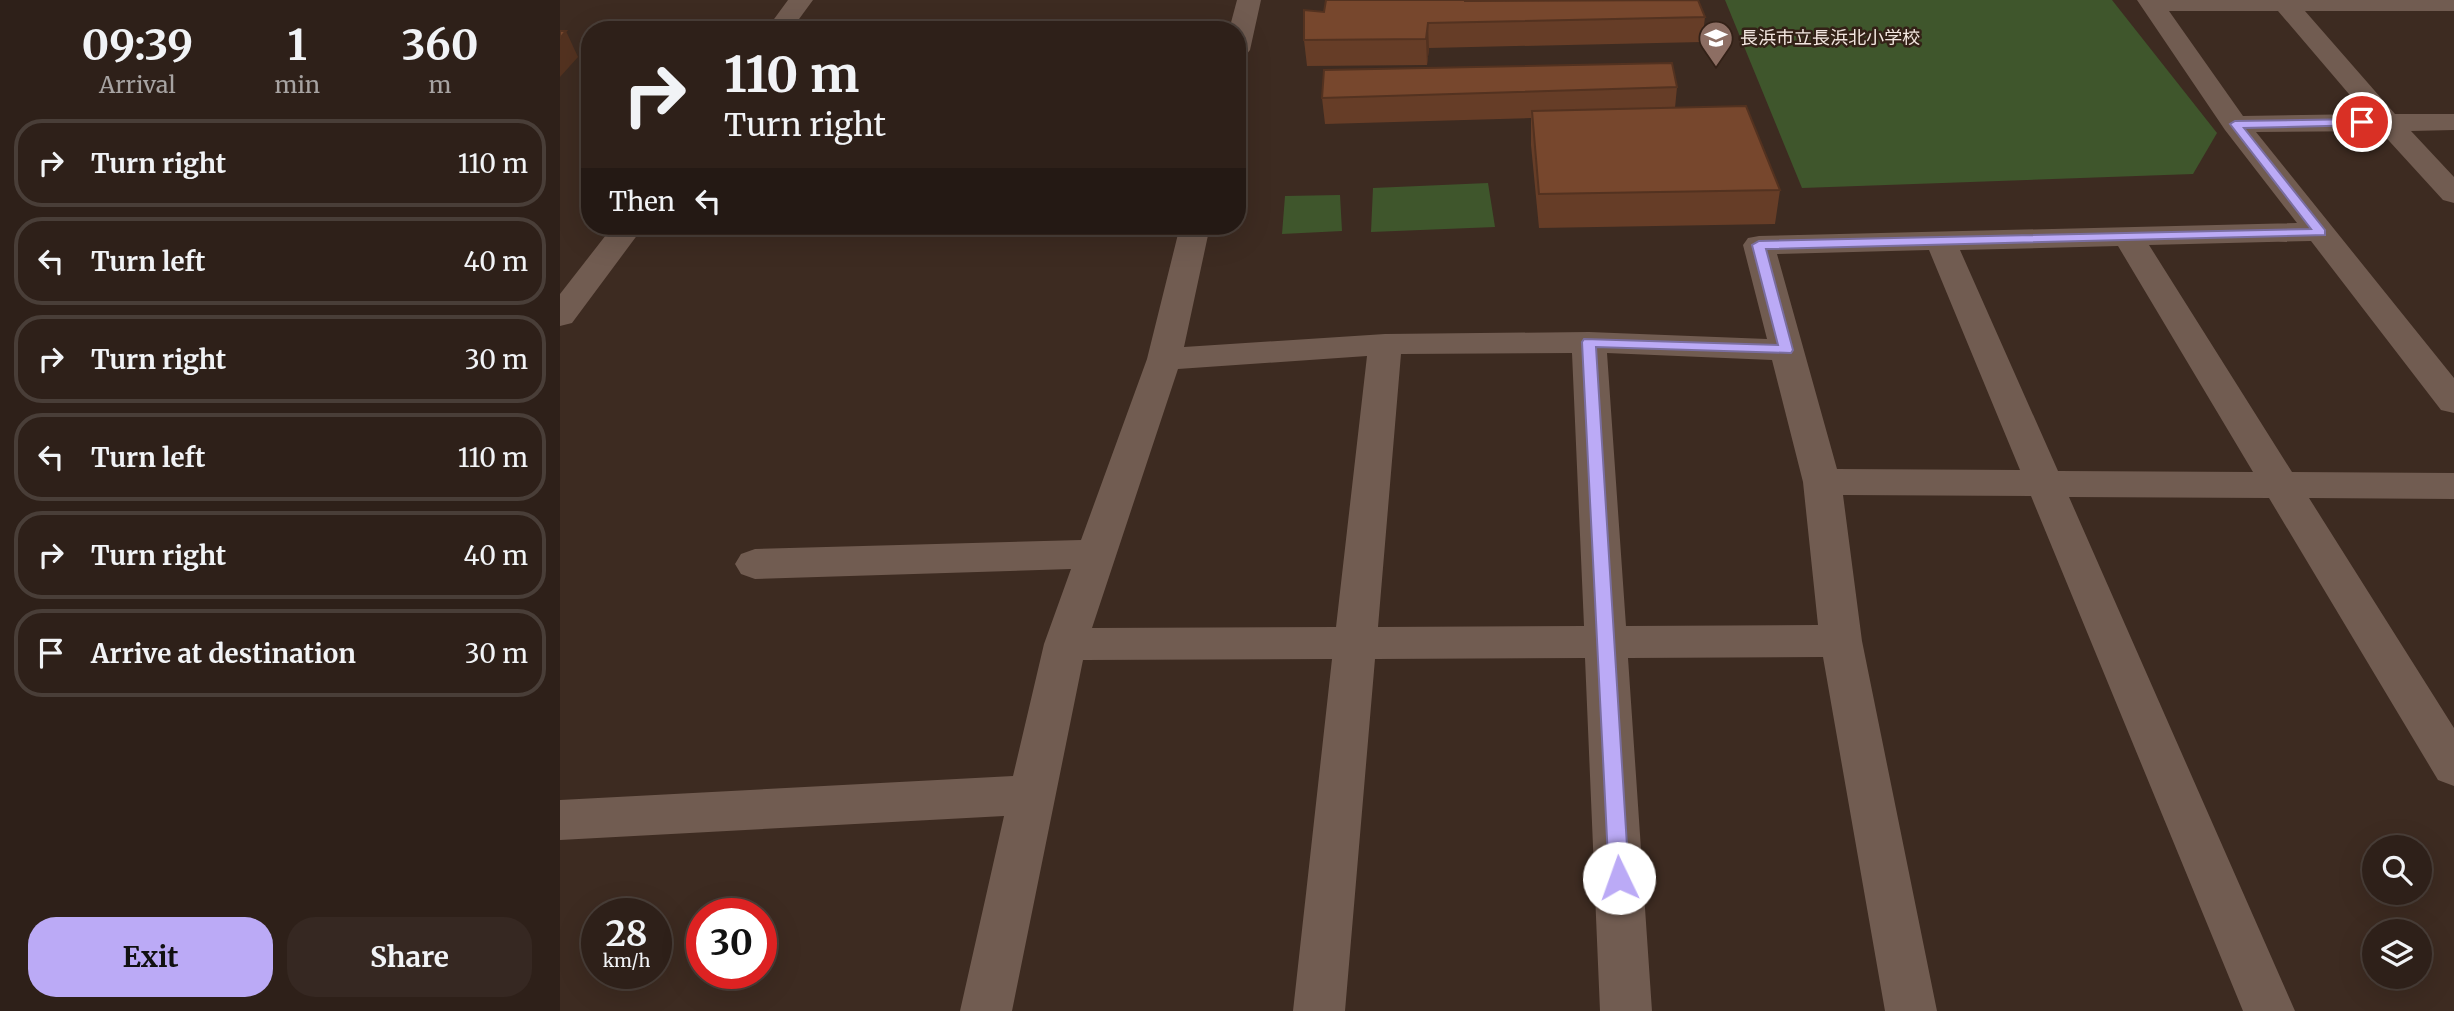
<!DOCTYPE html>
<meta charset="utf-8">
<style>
:root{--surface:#2e2019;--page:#362822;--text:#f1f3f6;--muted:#a7a3a2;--line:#493e38;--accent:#bbaaf6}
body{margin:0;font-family:Merriweather,"Noto Sans JP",serif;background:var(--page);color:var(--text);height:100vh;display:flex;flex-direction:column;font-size:26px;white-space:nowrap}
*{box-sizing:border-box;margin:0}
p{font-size:23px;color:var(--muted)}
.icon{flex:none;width:38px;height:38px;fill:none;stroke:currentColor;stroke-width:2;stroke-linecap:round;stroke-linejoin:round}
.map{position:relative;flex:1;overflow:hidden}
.sheet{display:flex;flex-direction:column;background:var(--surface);width:560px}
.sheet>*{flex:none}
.guide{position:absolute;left:21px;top:21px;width:665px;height:214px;border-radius:28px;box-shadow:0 7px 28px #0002,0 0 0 2px var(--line);background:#2e2019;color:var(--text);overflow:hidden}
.tools{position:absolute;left:1802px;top:835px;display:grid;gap:14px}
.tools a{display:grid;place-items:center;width:70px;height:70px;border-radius:50%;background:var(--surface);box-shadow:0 7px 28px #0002,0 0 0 2px var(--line);font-size:35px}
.speed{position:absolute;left:21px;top:898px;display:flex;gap:14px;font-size:35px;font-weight:700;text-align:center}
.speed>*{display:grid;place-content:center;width:91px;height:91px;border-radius:50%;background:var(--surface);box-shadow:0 7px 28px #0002,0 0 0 2px var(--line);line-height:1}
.speed small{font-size:18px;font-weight:400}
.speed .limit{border:10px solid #d22;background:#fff;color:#111}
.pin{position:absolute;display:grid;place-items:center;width:60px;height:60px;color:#fff;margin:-30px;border:4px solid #fff;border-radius:50%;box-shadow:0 2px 7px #0007}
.me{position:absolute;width:77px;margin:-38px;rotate:357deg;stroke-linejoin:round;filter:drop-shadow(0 0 5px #0008)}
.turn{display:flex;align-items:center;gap:24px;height:147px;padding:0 28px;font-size:32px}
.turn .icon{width:91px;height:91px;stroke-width:2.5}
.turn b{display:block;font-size:49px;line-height:60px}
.then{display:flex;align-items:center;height:66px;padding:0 28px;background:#0003;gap:14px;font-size:26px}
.eta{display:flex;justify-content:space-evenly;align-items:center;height:119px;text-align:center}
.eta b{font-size:42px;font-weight:700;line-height:49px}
.button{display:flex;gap:14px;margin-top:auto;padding:14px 28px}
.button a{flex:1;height:80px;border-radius:28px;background:var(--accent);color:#111;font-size:28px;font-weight:700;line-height:80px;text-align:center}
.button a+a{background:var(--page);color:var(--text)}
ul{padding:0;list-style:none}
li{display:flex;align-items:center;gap:21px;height:88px;margin:0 14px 10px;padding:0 14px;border:4px solid var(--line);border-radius:28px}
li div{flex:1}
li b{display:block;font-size:26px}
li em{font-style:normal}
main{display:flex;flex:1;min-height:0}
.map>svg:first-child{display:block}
.green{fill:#3f562c}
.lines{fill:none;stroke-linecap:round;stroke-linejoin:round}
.minor{fill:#715c51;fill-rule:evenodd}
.wall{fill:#663d27}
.shaded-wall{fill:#533220}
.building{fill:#77472d;stroke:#533220;stroke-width:2}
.route{fill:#bbaaf6;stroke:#7a6ea0;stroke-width:2}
.labels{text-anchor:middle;stroke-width:5;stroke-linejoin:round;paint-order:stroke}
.far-poi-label{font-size:18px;fill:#f3e6e0;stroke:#332117;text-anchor:start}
</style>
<main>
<section class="sheet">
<div class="eta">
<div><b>09:39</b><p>Arrival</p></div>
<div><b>1</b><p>min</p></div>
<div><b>360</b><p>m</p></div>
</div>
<ul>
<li><svg class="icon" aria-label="right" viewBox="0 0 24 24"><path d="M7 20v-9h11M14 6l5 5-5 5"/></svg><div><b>Turn right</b></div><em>110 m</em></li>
<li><svg class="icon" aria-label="left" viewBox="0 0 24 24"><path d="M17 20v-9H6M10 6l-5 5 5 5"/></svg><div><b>Turn left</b></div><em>40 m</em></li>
<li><svg class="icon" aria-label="right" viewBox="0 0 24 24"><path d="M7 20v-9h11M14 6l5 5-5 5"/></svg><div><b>Turn right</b></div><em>30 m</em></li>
<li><svg class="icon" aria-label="left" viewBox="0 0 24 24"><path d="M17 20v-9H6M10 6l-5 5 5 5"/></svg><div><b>Turn left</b></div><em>110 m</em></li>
<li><svg class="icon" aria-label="right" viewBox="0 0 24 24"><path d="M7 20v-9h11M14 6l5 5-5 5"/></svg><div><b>Turn right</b></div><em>40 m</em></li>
<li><svg class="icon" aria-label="arrive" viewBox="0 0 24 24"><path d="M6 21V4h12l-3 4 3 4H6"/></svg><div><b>Arrive at destination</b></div><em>30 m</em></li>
</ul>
<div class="button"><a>Exit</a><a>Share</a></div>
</section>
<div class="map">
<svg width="1894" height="1011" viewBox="0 0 1894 1011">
<rect width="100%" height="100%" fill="#3d2b21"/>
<path class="green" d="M1165 0H1552L1657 133 1633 174 1242 188Z
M928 183 935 227 811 232 813 188Z
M780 195 782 231 722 234 725 196Z"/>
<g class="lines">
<path class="minor" d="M228 0H253L231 30H206Z
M677 0H701L690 50 686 55 677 58V30H669Z
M1577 0H1894V11H1745L1835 114H1894V130L1851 131 1894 177V203L1883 200 1820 131 1696 132 1894 378V413L1881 410 1751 241 1589 245 1732 472 1894 473V499L1749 498 1894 728V786L1878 780 1709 498 1509 497 1735 1011H1683L1471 496 1283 495 1302 641 1377 1011H1325L1263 657 1068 658 1092 1011H1040L1025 658 815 659 785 1011H733L772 659 523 660 452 1011H400L444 816 0 840V800L453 776 484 644 511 569 195 579 181 574 175 564 181 554 195 549 521 540 587 359 620 226H650L624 347 825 334 1029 332 1207 339 1183 245 1188 238 1199 236 1737 223 1665 130ZM1609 11H1718L1806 114 1683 116ZM1558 246 1693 472 1498 471 1400 250ZM1369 250 1460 470 1277 469 1217 254ZM1012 353 1024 626 818 627 841 354ZM1047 353 1212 360 1243 482 1258 625 1066 626ZM807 356 776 627 532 628 618 369Z
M53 226H84L12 323 0 326V294Z"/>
</g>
<path class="wall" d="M766 0H1138L1145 17 1142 42 869 48 867 65 747 66 744 40 764 12Z
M1117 87 1115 108 1220 190 1215 224 979 228 971 145V118L765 124 762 98Z"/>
<path class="shaded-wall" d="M868 23 869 48 867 65 866 39Z
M6 31 18 57 0 77V38Z"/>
<path class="building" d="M766 0H905V1L1138 0 1145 17 868 23 866 39 744 40V10L764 12Z
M0 31H6L0 38Z
M1112 63 1117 87 762 98 764 70Z
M1186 106 1220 190 979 194 972 111Z"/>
<path class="route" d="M1802 119 1807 122 1806 125 1684 128 1765 230V235L1206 249 1233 350 1231 353 1036 347 1069 878 1066 885 1059 887 1052 885 1049 878 1022 342 1024 339 1218 345 1192 245 1199 241 1751 229 1670 124 1675 121Z"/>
<defs>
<g id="school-pin" transform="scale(1.75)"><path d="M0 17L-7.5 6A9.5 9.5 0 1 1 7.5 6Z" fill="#8d6e63" stroke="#332117"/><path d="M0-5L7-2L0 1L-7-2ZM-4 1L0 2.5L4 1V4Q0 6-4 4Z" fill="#fff"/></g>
</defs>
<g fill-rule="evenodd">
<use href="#school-pin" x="1156" y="38"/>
</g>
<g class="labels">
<g class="far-poi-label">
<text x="1180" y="44">長浜市立長浜北小学校</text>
</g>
</g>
</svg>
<div class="tools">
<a><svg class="icon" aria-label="search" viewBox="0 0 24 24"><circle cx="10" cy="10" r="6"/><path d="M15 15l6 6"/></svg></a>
<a><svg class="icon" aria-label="layers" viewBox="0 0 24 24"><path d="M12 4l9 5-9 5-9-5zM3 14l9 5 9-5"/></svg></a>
</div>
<div class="speed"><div>28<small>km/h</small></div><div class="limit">30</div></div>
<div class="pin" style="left:1802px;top:122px;background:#d93025"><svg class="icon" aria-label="arrive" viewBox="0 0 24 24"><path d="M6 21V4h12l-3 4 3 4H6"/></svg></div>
<svg class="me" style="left:1059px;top:878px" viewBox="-20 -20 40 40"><circle r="19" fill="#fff"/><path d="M0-13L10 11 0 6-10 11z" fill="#bbaaf6"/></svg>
<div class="guide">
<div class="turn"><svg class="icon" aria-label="right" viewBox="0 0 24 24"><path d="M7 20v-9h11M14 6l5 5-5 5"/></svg><div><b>110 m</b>Turn right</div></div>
<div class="then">Then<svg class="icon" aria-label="left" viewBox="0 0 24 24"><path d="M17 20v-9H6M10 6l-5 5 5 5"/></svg></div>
</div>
</div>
</main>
